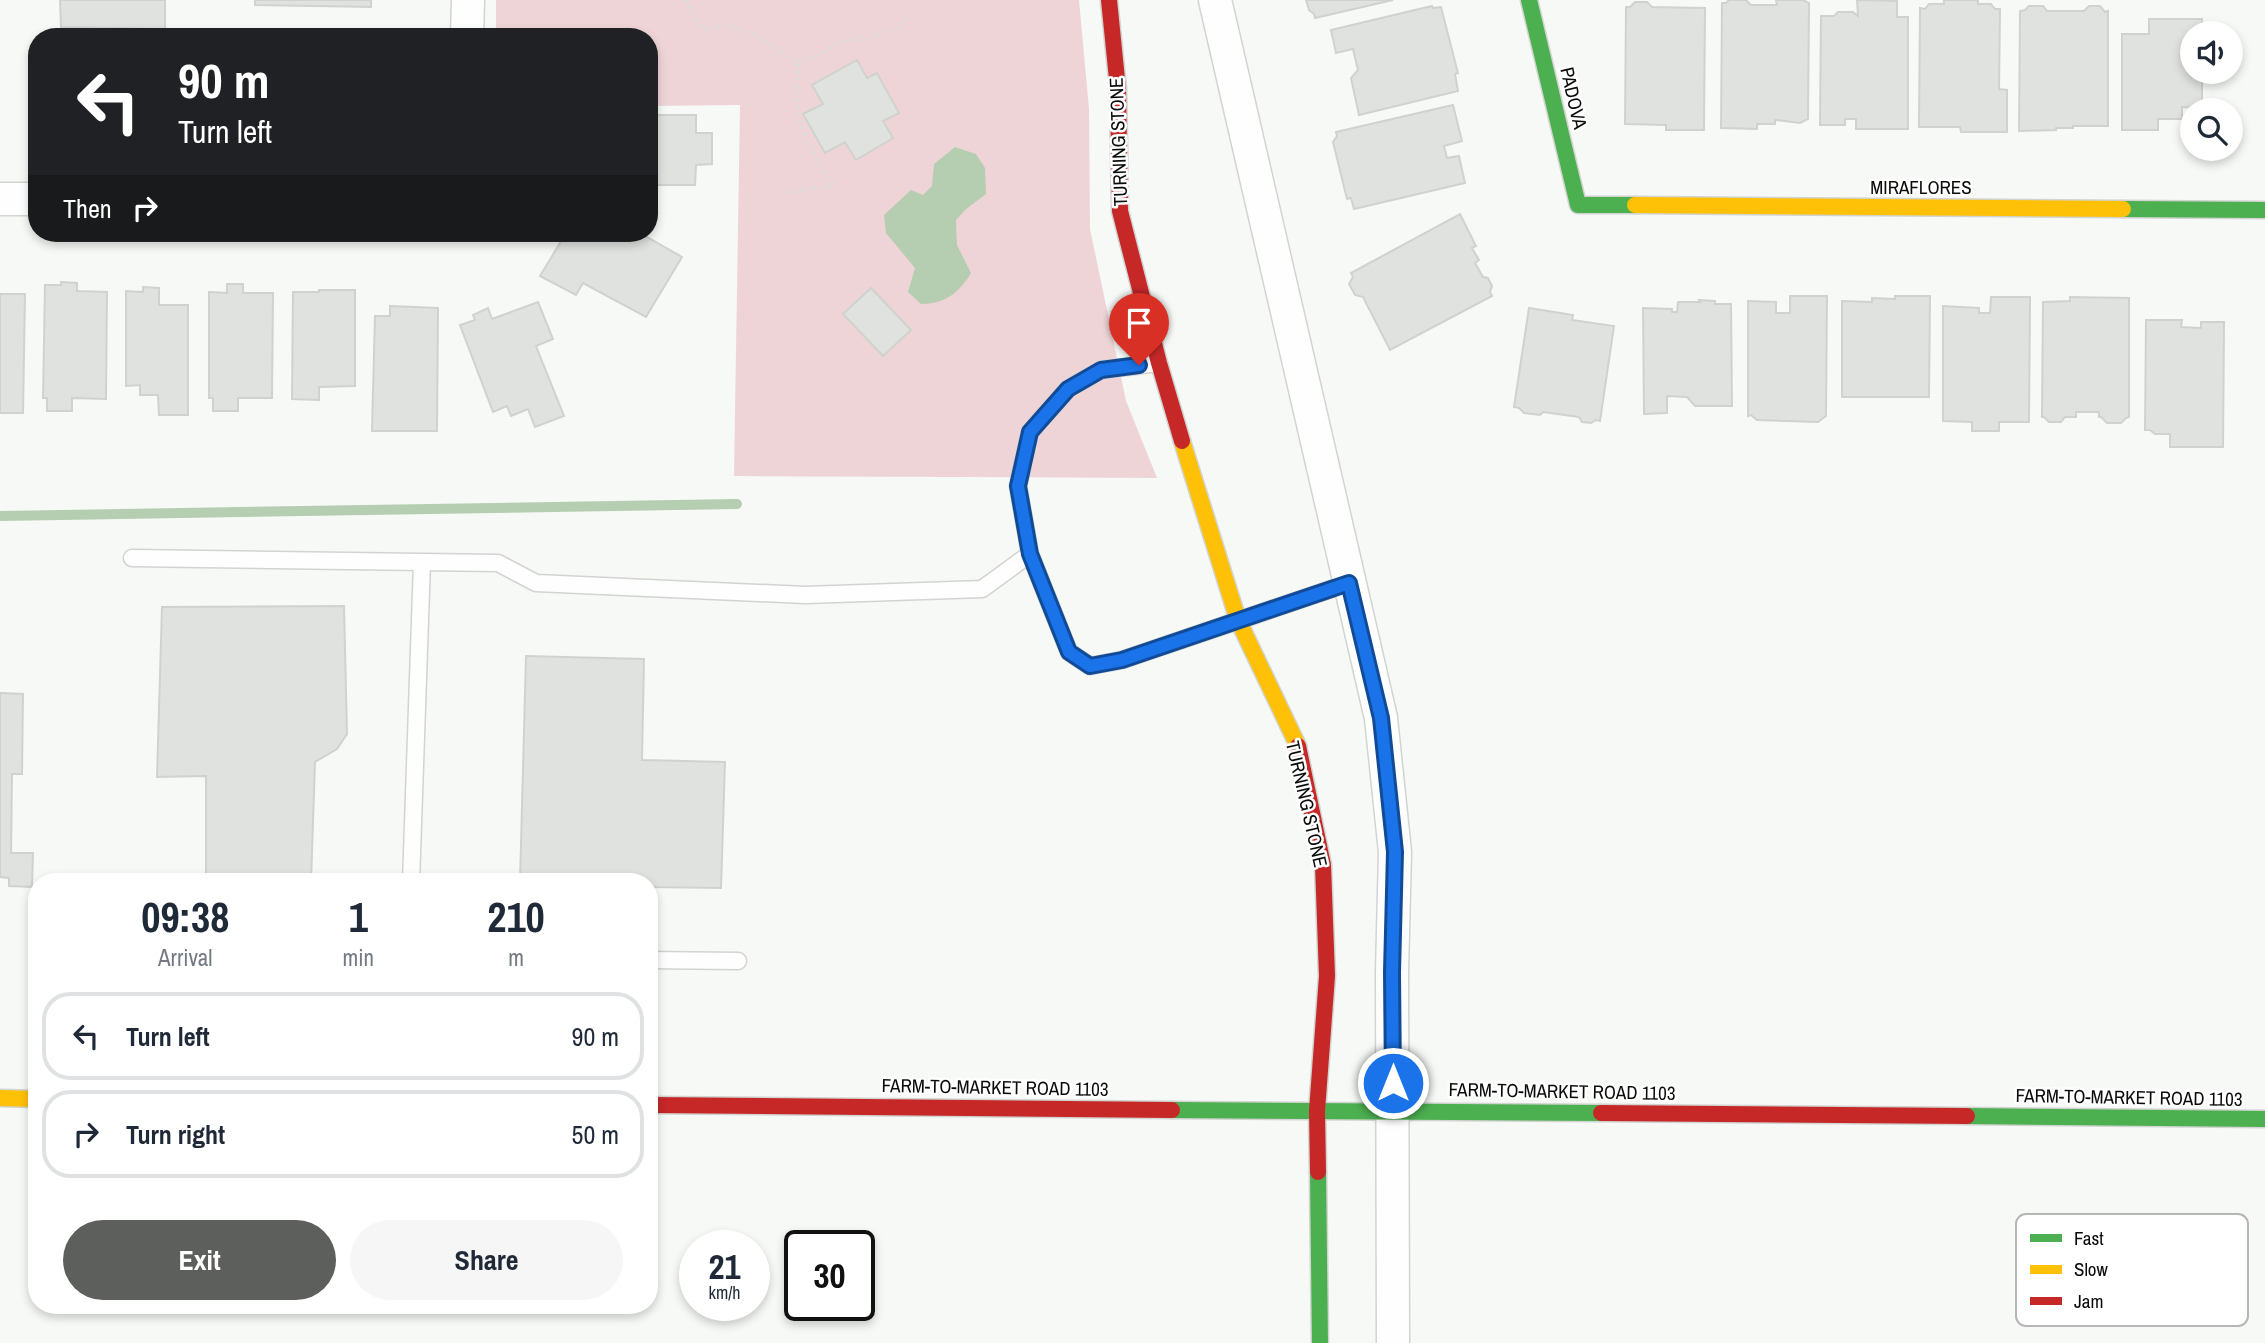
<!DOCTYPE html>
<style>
:root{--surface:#fff;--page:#f6f6f7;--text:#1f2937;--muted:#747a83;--line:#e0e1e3;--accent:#5d5f5c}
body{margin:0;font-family:"Archivo Narrow",sans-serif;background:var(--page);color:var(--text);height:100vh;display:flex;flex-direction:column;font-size:26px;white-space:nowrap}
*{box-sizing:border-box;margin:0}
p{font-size:23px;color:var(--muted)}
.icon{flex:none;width:38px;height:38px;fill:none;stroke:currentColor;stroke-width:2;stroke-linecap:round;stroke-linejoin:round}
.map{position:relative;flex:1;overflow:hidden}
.drawer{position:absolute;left:28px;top:873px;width:630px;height:441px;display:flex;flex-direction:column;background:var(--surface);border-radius:28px;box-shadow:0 4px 10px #0003}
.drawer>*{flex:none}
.banner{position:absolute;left:28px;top:28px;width:630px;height:214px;border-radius:28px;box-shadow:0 4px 10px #0003;background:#202124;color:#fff;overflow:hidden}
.fabs{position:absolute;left:2180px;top:21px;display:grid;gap:14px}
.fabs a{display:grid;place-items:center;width:63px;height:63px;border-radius:50%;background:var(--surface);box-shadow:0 4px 10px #0003;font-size:35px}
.speed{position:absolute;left:679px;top:1230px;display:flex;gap:14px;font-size:35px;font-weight:700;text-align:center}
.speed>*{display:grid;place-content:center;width:91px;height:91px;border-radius:50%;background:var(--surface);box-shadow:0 4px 10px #0003;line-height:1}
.speed small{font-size:18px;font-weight:400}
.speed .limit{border:4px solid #111;border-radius:10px;background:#fff;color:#111}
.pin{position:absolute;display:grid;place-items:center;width:60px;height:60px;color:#fff;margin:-72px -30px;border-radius:50% 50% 50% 0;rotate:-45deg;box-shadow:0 0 7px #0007}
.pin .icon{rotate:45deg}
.me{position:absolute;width:77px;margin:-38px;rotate:0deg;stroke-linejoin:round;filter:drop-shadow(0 0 5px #0008)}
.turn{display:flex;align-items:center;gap:24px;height:147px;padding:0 35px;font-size:32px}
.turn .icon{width:91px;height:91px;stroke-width:2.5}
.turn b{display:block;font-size:49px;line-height:60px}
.then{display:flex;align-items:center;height:66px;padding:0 35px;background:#0003;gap:14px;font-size:26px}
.eta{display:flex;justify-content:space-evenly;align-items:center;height:119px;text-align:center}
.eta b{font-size:42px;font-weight:700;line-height:49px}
.action{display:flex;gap:14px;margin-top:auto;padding:14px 35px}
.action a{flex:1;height:80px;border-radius:42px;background:var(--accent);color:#fff;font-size:28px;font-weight:700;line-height:80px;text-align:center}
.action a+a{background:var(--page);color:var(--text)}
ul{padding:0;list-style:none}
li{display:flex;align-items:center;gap:21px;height:88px;margin:0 14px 10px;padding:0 21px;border:4px solid var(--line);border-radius:28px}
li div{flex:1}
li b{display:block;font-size:26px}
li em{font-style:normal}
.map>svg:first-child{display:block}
.green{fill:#eed4d7}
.water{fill:#b5cdb0}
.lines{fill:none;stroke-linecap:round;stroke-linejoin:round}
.stream{stroke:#b5cdb0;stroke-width:10}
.building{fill:#dfe2df;stroke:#d0d2cf;stroke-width:2}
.lane-casing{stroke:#d1d4d0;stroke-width:19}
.street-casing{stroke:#d1d4d0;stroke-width:35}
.fast-casing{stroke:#d1d4d0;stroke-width:19}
.slow-casing{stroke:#d1d4d0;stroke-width:19}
.jam-casing{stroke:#d1d4d0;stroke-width:19}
.path{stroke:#dcdddc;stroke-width:4.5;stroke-dasharray:2 5;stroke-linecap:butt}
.lane{stroke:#fefefe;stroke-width:16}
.street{stroke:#fefefe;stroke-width:32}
.fast{stroke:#4caf50;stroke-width:16}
.slow{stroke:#ffc107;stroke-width:16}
.jam{stroke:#c62828;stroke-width:16}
.route-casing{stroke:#114b97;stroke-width:18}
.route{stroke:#1a73e8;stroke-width:12}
.labels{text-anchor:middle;stroke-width:5;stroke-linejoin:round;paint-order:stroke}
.street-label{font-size:19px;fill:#0a0c0a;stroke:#fff}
.key{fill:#fff;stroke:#b6b6b6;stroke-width:2}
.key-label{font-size:19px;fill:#0a0c0a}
</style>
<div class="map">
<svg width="2265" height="1343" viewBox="0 0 2265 1343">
<rect width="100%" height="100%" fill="#f6f9f5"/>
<path class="green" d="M496 0H1079L1089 109 1090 229 1126 401 1157 478 734 476 740 105 649 106V37H496Z"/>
<path class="water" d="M955 147 976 154 985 168 986 194 966 209 956 220 957 245 971 273C959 293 945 304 921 304L908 292 915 268 886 233 884 215 911 190 923 195 932 186 934 164Z"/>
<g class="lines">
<path class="stream" d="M0 516 737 504"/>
</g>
<path class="building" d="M60 0H165V29L61 27Z
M255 0H371V7L255 5Z
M1306 0H1393L1315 18 1314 14 1309 10Z
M1729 0H1746L1751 5H1777L1776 0H1803L1809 3 1808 119 1800 123 1775 120V124H1757V129L1721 128 1722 3H1726Z
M1857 0 1897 1V17H1908V129H1856V119H1845V125H1820L1821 16H1834L1838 12H1853L1858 16Z
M1944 0H1978V4H1991L1995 9H2000L1999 89 2007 90V132H1961L1960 127H1919L1920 8 1925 9 1929 4H1944Z
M1635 2H1647L1652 7 1705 8 1704 130H1666V125L1625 124 1626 7H1630Z
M1432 6 1433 8 1441 7 1458 73 1455 74 1458 91 1359 115 1351 78 1358 70 1353 49 1336 53 1331 30Z
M2029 6H2043L2047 11H2084L2089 6H2100L2105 12 2108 11V126H2073V128H2056V130L2019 131 2020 11 2025 10Z
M2149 19H2202V33H2193V72H2202V108L2182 107V119H2158V130H2122V34H2149Z
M857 60 867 78 877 73 899 113 883 121 893 138 856 160 845 142 825 153 803 114 823 104 812 85Z
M1453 105 1462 141 1444 146 1447 158 1459 156 1465 183 1354 209 1351 198 1347 199 1333 142 1337 136 1336 132Z
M649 115H696V133H712V164L696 165 695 185H649Z
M1460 214 1476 246 1472 248 1479 260 1475 263 1483 277 1488 278 1492 286 1490 292 1492 296 1390 350 1363 297 1355 295 1349 284 1353 277 1351 273Z
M566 233H640L682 257 646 317 583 283 576 295 540 276Z
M61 282 77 283V291L107 292 106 399 72 398V411H47V398H43L45 285H61Z
M227 284H243V293H273L272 398H238V411H213V398H209V292L227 293Z
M143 287 159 288V305H188V415H159L158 395H140V385L126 386V291L143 292Z
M871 288 911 330 883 356 843 314Z
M319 290H355V386L319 387V400L292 399 293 292H319Z
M0 294H25L23 413H0Z
M1790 296H1827L1826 416 1818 422 1757 420 1751 415 1748 416V301L1776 302V313H1790Z
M1895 296H1930L1929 397H1842V301L1872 302V298L1895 299Z
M1991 297H2030L2029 422H1999V431H1972V422L1943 421V306L1979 308V313H1990Z
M2070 297 2129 298V417L2126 418 2121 423H2107L2101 417H2099V412H2076V417H2065L2061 422H2049L2044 417H2042L2043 302 2070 301Z
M1699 300 1715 301V304H1731L1732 406H1695L1687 397 1667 396V413L1644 414 1643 308 1672 309V312H1677L1678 302H1700Z
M538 302 553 339 536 346 564 416 535 427 528 409 511 416 507 406 493 412 460 325 475 320 473 315 488 308 492 319Z
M390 306 438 308 437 431H372L375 316H390Z
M1529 308 1573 315 1572 320 1614 326 1600 421 1596 420 1591 423 1582 422 1579 417 1543 412 1540 415 1524 413 1519 408 1514 407Z
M2146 320H2182L2181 327 2201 328V322H2224L2223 447H2170V434H2155L2150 430H2145Z
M344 606 347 734 337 749 315 762 311 882H206V776L157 777 162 607Z
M526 656 644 659 642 760 725 762 721 888 649 887V882H520Z
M0 693 23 694 22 774H12L11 853H33L32 887 9 886V878L0 877Z"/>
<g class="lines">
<g class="lane-casing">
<path id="lane" d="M1159 363 1101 370 1068 389 1030 432 1018 486 1030 554 1069 652 1090 666 1122 660 1349 583
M132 558 498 563 536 583 805 595 982 589 1030 554
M411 882 422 562
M649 960 738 961"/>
</g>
<g class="street-casing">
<path id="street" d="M1215 0 1381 718 1395 852 1392 972 1393 1343
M467 37 468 0
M0 199H37"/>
</g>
<g class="fast-casing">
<path id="fast" d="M1529 0 1578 205H1635
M2123 209 2265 210
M1172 1110 1601 1113
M1967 1116 2265 1119
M1318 1172 1320 1343"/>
</g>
<g class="slow-casing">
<path id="slow" d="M1635 205 2123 209
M1182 441 1238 620 1298 746
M0 1098 37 1099"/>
</g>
<g class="jam-casing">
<path id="jam" d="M1109 0 1118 89 1120 211 1159 363 1182 441
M1298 746 1323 865 1327 976 1317 1111 1318 1172
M649 1105 1172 1110
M1601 1113 1967 1116"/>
</g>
<path class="path" d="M686 0 700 27C710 32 717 25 727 26 743 26 786 53 798 63 797 83 795 106 802 125 808 146 821 167 833 186L779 193
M798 63 817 56 840 42 871 37 897 28 908 18"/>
<use href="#lane" class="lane"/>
<use href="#street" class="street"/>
<use href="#fast" class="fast"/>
<use href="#slow" class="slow"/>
<use href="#jam" class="jam"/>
</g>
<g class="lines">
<g class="route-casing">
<path id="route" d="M1139 365 1101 370 1068 389 1030 432 1018 486 1030 554 1069 652 1090 666 1122 660 1349 583 1381 718 1395 852 1392 972 1393 1083"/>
</g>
<use href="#route" class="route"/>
</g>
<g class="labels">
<g class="street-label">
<text transform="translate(1574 98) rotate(77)" y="7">PADOVA</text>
<text transform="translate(1118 142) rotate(-92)" y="7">TURNING STONE</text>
<text x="1921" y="194">MIRAFLORES</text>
<text transform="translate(1307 804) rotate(77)" y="7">TURNING STONE</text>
<text transform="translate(995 1087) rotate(1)" y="7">FARM-TO-MARKET ROAD 1103</text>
<text transform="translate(1562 1091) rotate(1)" y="7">FARM-TO-MARKET ROAD 1103</text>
<text transform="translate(2129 1097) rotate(1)" y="7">FARM-TO-MARKET ROAD 1103</text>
</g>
</g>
<rect x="2016" y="1214" width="232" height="112" rx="10" class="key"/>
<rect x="2030" y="1234" width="32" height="8" fill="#4caf50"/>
<rect x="2030" y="1265" width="32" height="9" fill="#ffc107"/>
<rect x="2030" y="1297" width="32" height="8" fill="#c62828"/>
<g class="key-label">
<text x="2074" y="1245">Fast</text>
<text x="2074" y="1276">Slow</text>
<text x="2074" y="1308">Jam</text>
</g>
</svg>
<div class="fabs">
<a><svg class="icon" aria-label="sound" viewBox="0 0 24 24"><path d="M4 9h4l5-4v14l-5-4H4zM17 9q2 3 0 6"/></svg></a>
<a><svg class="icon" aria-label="search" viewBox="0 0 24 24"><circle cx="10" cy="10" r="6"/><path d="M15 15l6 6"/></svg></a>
</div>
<div class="speed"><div>21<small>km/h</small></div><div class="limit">30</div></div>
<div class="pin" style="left:1139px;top:365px;background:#d93025"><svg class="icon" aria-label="arrive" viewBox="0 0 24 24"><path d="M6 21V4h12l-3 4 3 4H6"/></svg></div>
<svg class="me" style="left:1393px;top:1083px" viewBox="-20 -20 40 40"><circle r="17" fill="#1a73e8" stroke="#fff" stroke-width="3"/><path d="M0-11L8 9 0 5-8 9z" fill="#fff"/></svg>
<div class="banner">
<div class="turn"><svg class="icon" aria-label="left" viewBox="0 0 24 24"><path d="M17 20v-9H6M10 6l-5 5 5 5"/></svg><div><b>90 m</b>Turn left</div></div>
<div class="then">Then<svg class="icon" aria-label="right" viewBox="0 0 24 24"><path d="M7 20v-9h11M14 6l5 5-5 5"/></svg></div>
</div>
<section class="drawer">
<div class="eta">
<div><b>09:38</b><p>Arrival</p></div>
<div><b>1</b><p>min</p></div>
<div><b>210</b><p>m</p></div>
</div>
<ul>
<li><svg class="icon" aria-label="left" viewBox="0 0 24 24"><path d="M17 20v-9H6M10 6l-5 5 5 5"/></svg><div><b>Turn left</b></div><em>90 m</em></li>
<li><svg class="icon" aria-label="right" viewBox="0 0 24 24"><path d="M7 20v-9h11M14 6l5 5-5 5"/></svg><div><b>Turn right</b></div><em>50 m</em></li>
</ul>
<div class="action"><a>Exit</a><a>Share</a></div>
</section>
</div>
